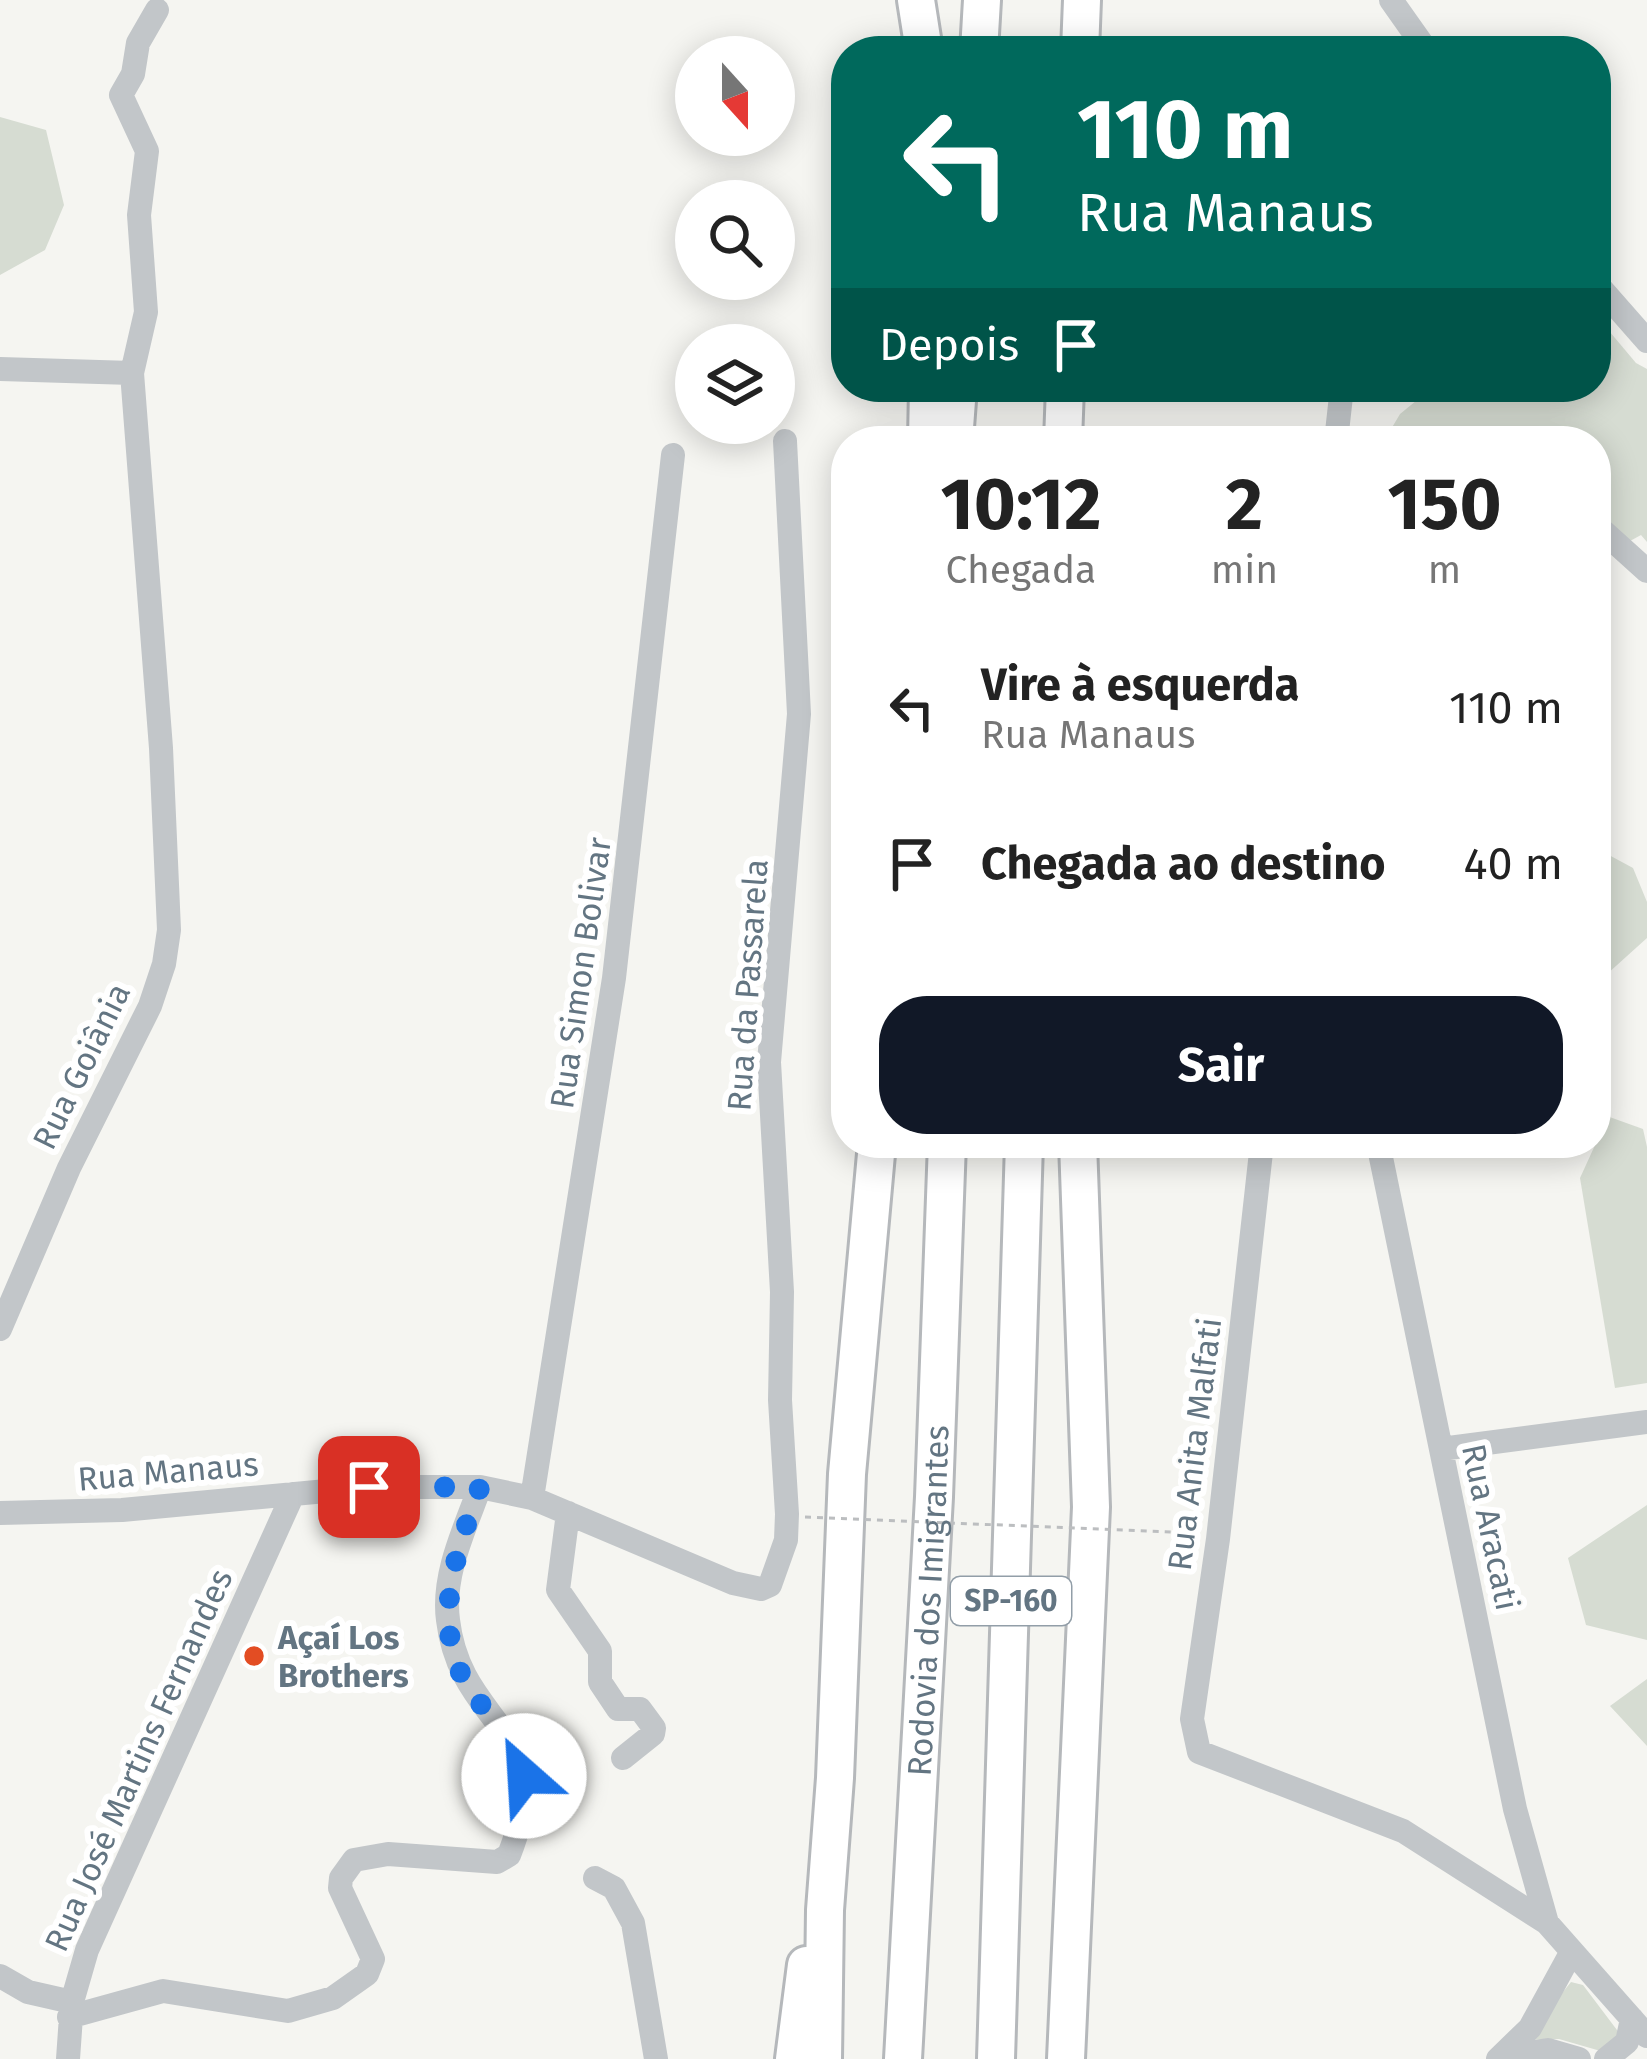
<!DOCTYPE html>
<html lang="pt">
<meta charset="utf-8">
<style>
:root{--surface:#fff;--page:#f6f6f6;--text:#222;--muted:#767676;--accent:#111827}
body{margin:0;font-family:"Fira Sans",sans-serif;background:var(--page);color:var(--text);height:100vh;display:flex;flex-direction:column;font-size:45px;white-space:nowrap}
*{box-sizing:border-box;margin:0}
p{font-size:39px;color:var(--muted)}
.icon{flex:none;width:66px;height:66px;fill:none;stroke:currentColor;stroke-width:2;stroke-linecap:round;stroke-linejoin:round}
.map{position:relative;flex:1;overflow:hidden}
.side{position:absolute;left:831px;top:426px;width:780px;height:732px;display:flex;flex-direction:column;background:var(--surface);border-radius:48px;box-shadow:0 6px 30px #0003}
.side>*{flex:none}
.banner{position:absolute;left:831px;top:36px;width:780px;height:366px;border-radius:48px;box-shadow:0 6px 30px #0003;background:#00695c;color:#fff;overflow:hidden}
.needle{width:78px;rotate:159deg}
.controls{position:absolute;left:675px;top:36px;display:grid;gap:24px}
.controls a{display:grid;place-items:center;width:120px;height:120px;border-radius:50%;background:var(--surface);box-shadow:0 6px 30px #0003;font-size:60px}
.pin{position:absolute;display:grid;place-items:center;width:102px;height:102px;color:#fff;margin:-51px;border-radius:24px;box-shadow:0 6px 18px #0006}
.me{position:absolute;width:132px;margin:-66px;rotate:334deg;stroke-linejoin:round;filter:drop-shadow(0 0 9px #0008)}
.turn{display:flex;align-items:center;gap:42px;height:252px;padding:0 48px;font-size:54px}
.turn .icon{width:156px;height:156px;stroke-width:2.5}
.turn b{display:block;font-size:84px;line-height:102px}
.then{display:flex;align-items:center;height:114px;padding:0 48px;background:#0003;gap:24px;font-size:45px}
.eta{display:flex;justify-content:space-evenly;align-items:center;height:204px;text-align:center}
.eta b{font-size:72px;font-weight:700;line-height:84px}
.primary-button{display:flex;gap:24px;margin-top:auto;padding:24px 48px}
.primary-button a{flex:1;height:138px;border-radius:48px;background:var(--accent);color:#fff;font-size:48px;font-weight:700;line-height:138px;text-align:center}
ul{padding:0;list-style:none}
li{display:flex;align-items:center;gap:36px;height:156px;padding:0 48px}
li div{flex:1}
li b{display:block;font-size:45px}
li em{font-style:normal}
.map>svg:first-child{display:block}
.green{fill:#d6dcd2}
.lines{fill:none;stroke-linecap:round;stroke-linejoin:round}
.highway-casing{stroke:#b5b8bb;stroke-width:42}
.minor{stroke:#c2c6c9;stroke-width:24}
.highway{stroke:#fff;stroke-width:36}
.path-bridge{stroke:#bcbec0;stroke-width:3;stroke-dasharray:6 6;stroke-linecap:butt}
.route{stroke:#1a73e8;stroke-width:21;stroke-dasharray:0 37.8}
.poi-dot{fill:#e34d23;stroke:#fff;stroke-width:4.5}
.labels{text-anchor:middle;stroke-width:12;stroke-linejoin:round;paint-order:stroke}
.shield{fill:#fff;stroke:#929ea8;stroke-width:3}
.shield-label{font-size:30px;font-weight:bold;fill:#637582}
.street-label{font-size:33px;fill:#637582;stroke:#fff}
.poi-label{font-size:33px;font-weight:bold;fill:#637582;stroke:#fff;text-anchor:start}
</style>
<div class="map">
<svg width="1647" height="2059" viewBox="0 0 1647 2059">
<rect width="100%" height="100%" fill="#f5f5f1"/>
<path class="green" d="M0 117 46 130 64 205 45 250 0 275Z
M1599 319 1636 363 1647 369V542L1641 535 1599 558 1602 654 1596 661V441H1384L1400 414 1433 387H1596Z
M1596 848 1633 868 1647 902V938L1596 984Z
M1596 1096 1604 1115 1643 1129 1647 1147V1383L1615 1388 1580 1178 1596 1143Z
M1647 1505V1640L1586 1625 1568 1558Z
M1647 1679V1746L1610 1706Z
M1571 1982 1583 1985 1620 2034 1604 2052 1559 2039 1524 2040Z"/>
<g class="lines">
<g class="highway-casing">
<g id="highway">
<path d="M916 0 924 51"/>
<path d="M979 51 982 0"/>
<path d="M1080 51 1082 0"/>
<path d="M927 441 928 387"/>
<path d="M954 441 958 387"/>
<path d="M1063 441 1065 387"/>
<path d="M794 2059 806 1965"/>
<path d="M823 2059 825 1910 835 1778 847 1474 877 1143"/>
<path id="s1" d="M903 2059 934 1497 947 1143"/>
<path d="M996 2059 1024 1143"/>
<path d="M1066 2059 1091 1507 1078 1143"/>
</g>
</g>
<path class="minor" d="M1391 0 1427 51
M1596 283 1647 341
M0 369 132 373
M1336 441 1342 387
M1596 525 1647 571
M1262 1143 1218 1539 1192 1719 1199 1752 1403 1831 1547 1923 1647 2036
M1378 1143 1515 1809 1547 1923
M0 1329 69 1168 150 1006 164 964 169 930 161 748 132 373 146 312 139 215 147 151 121 95 133 74 138 43 157 10
M1441 1449 1647 1422
M532 1498 614 978 673 455
M0 1513 122 1510 369 1487H480L532 1498 733 1583 761 1589 770 1585 786 1540 787 1514 780 1400 782 1292 769 1062 799 714 785 441
M568 1513 558 1590 600 1651V1682L618 1709H640L654 1728 653 1734 623 1758
M595 1878 614 1888 633 1923 656 2059
M0 1976 28 1992 72 2002
M69 2017 163 1991 288 2011 333 1998 367 1974 373 1959 340 1888 341 1878 354 1860 388 1854 497 1862 509 1855C560 1726 461 1730 448 1620 442 1575 465 1528 480 1487
M1502 2057 1548 2050 1579 2059
M68 2059 72 2002 87 1950 293 1494
M1498 2059 1530 2028 1571 1953
M1606 2059 1627 2042 1632 2019"/>
<use href="#highway" class="highway"/>
<path class="path-bridge" d="M805 1517 1195 1533"/>
</g>
<g class="lines">
<path class="route" d="M369 1487H480C455 1555 426 1634 476 1698 497 1725 516 1742 524 1776"/>
</g>
<circle class="poi-dot" cx="254" cy="1656" r="12"/>
<g class="labels">
<rect class="shield" x="951" y="1577" width="120" height="48" rx="9"/>
<g class="shield-label">
<text x="1011" y="1611">SP-160</text>
</g>
<g class="street-label">
<text transform="translate(580 973) rotate(-82)" y="12">Rua Simon Bolivar</text>
<text transform="translate(747 985) rotate(-86)" y="12">Rua da Passarela</text>
<text transform="translate(81 1066) rotate(-64)" y="12">Rua Goiânia</text>
<text transform="translate(1194 1444) rotate(-83)" y="12">Rua Anita Malfati</text>
<text transform="translate(168 1471) rotate(-5)" y="12">Rua Manaus</text>
<text transform="translate(1491 1527) rotate(78)" y="12">Rua Aracati</text>
<text dy="12" stroke="none"><textPath href="#s1" startOffset="459">Rodovia dos Imigrantes</textPath></text>
<text transform="translate(138 1760) rotate(-66)" y="12">Rua José Martins Fernandes</text>
</g>
<g class="poi-label">
<text x="278" y="1649">Açaí Los<tspan x="278" dy="38">Brothers</tspan></text>
</g>
</g>
</svg>
<div class="controls">
<a><svg class="needle" viewBox="-14 -14 28 28"><path d="M0-13l5 13h-10z" fill="#e53935"/><path d="M0 13l5-13h-10z" fill="#767676"/></svg></a>
<a><svg class="icon" aria-label="search" viewBox="0 0 24 24"><circle cx="10" cy="10" r="6"/><path d="M15 15l6 6"/></svg></a>
<a><svg class="icon" aria-label="layers" viewBox="0 0 24 24"><path d="M12 4l9 5-9 5-9-5zM3 14l9 5 9-5"/></svg></a>
</div>
<div class="pin" style="left:369px;top:1487px;background:#d93025"><svg class="icon" aria-label="arrive" viewBox="0 0 24 24"><path d="M6 21V4h12l-3 4 3 4H6"/></svg></div>
<svg class="me" style="left:524px;top:1776px" viewBox="-20 -20 40 40"><circle r="19" fill="#fff"/><path d="M0-13L10 11 0 6-10 11z" fill="#1a73e8"/></svg>
<div class="banner">
<div class="turn"><svg class="icon" aria-label="left" viewBox="0 0 24 24"><path d="M17 20v-9H6M10 6l-5 5 5 5"/></svg><div><b>110 m</b>Rua Manaus</div></div>
<div class="then">Depois<svg class="icon" aria-label="arrive" viewBox="0 0 24 24"><path d="M6 21V4h12l-3 4 3 4H6"/></svg></div>
</div>
<section class="side">
<div class="eta">
<div><b>10:12</b><p>Chegada</p></div>
<div><b>2</b><p>min</p></div>
<div><b>150</b><p>m</p></div>
</div>
<ul>
<li><svg class="icon" aria-label="left" viewBox="0 0 24 24"><path d="M17 20v-9H6M10 6l-5 5 5 5"/></svg><div><b>Vire à esquerda</b><p>Rua Manaus</p></div><em>110 m</em></li>
<li><svg class="icon" aria-label="arrive" viewBox="0 0 24 24"><path d="M6 21V4h12l-3 4 3 4H6"/></svg><div><b>Chegada ao destino</b></div><em>40 m</em></li>
</ul>
<div class="primary-button"><a>Sair</a></div>
</section>
</div>
